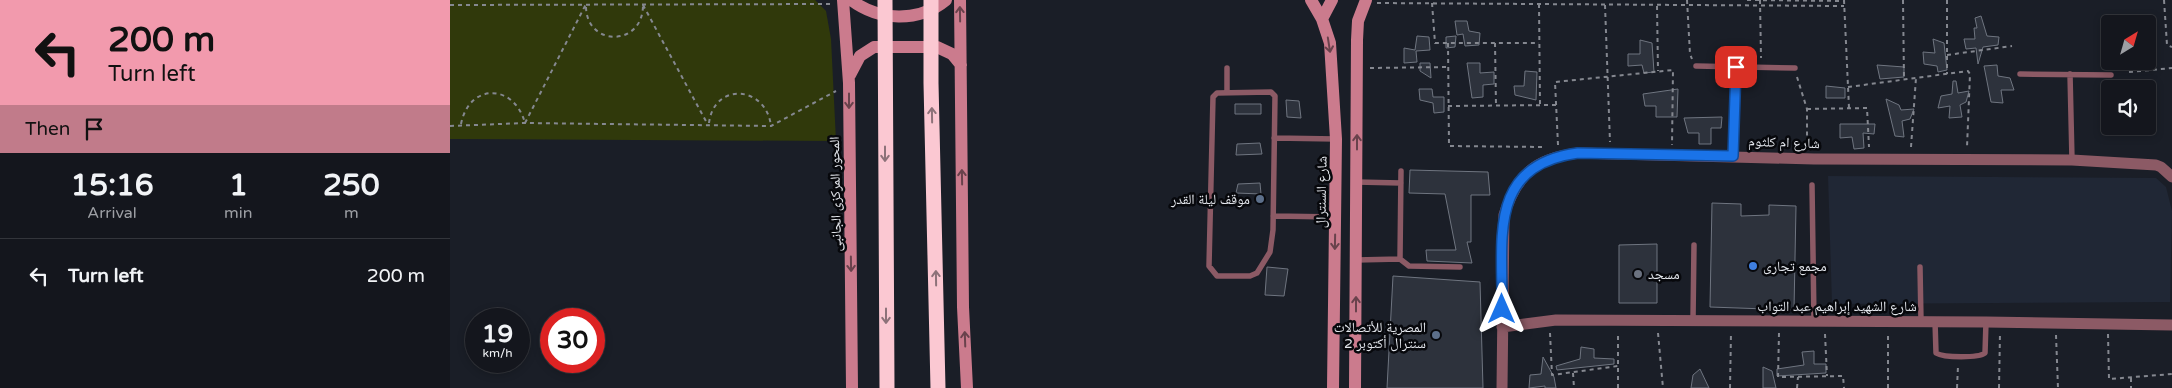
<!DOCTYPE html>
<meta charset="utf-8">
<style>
:root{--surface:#14161d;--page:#21232a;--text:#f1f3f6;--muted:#9d9fa4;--line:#33353b}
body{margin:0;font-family:"Varela Round","Noto Naskh Arabic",sans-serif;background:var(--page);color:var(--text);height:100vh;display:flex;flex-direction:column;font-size:19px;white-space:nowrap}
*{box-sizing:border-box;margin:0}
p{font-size:16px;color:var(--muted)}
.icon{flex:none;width:28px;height:28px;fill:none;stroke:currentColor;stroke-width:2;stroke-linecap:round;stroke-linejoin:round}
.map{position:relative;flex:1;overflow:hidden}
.side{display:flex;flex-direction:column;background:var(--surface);width:450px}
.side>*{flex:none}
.hud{background:#f29aad;color:#111;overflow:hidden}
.needle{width:32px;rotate:37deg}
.tools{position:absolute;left:1651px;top:15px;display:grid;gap:10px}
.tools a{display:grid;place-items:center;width:55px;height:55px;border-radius:5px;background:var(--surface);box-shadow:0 2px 8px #0003,0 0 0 1px var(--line);font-size:25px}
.speed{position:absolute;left:15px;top:308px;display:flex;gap:10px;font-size:25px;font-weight:700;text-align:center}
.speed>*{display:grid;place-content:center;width:65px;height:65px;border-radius:50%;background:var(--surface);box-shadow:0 2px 8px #0003,0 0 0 1px var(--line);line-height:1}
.speed small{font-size:12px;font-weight:400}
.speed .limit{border:8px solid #d22;background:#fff;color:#111}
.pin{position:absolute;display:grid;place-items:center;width:42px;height:42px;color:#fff;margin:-21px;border-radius:10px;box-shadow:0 2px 8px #0006}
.me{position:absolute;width:55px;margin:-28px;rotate:0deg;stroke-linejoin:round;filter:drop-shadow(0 0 4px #0008)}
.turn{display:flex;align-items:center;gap:18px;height:105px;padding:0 25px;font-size:22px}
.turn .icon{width:65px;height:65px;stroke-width:2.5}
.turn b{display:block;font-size:35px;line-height:42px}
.then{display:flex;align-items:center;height:48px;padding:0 25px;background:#0003;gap:10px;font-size:19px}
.eta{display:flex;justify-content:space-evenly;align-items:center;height:85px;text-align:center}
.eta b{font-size:30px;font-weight:700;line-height:35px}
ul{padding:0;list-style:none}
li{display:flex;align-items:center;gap:15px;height:75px;padding:0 25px;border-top:1px solid var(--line)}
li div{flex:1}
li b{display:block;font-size:19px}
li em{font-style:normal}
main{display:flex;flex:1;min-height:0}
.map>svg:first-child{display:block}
.built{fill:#202735}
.green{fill:#30390b}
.building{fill:#2d323c;stroke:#6f7580}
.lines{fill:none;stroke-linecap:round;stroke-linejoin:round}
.path{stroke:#858890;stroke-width:2;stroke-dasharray:4 4;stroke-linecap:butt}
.lane{stroke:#8c5a65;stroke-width:5.5}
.street{stroke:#8c5a65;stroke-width:11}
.secondary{stroke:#cb7b8d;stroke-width:12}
.highway{stroke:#fbc8d2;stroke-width:15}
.oneway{stroke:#69424c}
.oneway2{stroke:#8d7279}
.route-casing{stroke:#114b97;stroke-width:12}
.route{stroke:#1a73e8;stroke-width:9}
.service-dot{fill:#5c6f8a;stroke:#07080c;stroke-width:2}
.shop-dot{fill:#3f7fe0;stroke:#07080c;stroke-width:2}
.worship-dot{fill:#6b7280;stroke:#07080c;stroke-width:2}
.labels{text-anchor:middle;stroke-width:5;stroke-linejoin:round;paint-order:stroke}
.street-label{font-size:14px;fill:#e4e7ed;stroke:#07080c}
.poi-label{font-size:14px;fill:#e4e7ed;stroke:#07080c;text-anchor:end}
</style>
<main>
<section class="side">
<div class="hud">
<div class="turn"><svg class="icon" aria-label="left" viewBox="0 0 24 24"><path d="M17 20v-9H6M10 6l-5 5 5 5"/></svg><div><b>200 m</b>Turn left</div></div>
<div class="then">Then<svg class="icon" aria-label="arrive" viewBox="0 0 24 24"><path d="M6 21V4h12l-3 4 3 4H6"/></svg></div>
</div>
<div class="eta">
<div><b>15:16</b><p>Arrival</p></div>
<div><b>1</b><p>min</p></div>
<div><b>250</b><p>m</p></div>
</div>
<ul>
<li><svg class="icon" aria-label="left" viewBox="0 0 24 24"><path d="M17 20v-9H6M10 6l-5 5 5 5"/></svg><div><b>Turn left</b></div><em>200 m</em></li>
</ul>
</section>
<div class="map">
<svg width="1722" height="388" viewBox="0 0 1722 388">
<rect width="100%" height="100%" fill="#1a1e27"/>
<path class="built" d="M1378 176 1706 178 1716 187 1722 211 1720 302 1382 304Z"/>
<path class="green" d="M0 0H365L376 11 381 39 386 141 0 139Z"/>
<path class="building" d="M1531 16 1537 36 1549 37 1548 45 1533 47 1528 64 1526 48 1516 49 1514 39H1525L1524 28H1527L1525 18Z
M1005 21H1017L1019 31 1030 33 1029 45 1015 46 1013 34 1007 35Z
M967 36 979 37 980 50 966 51 967 62 954 63V48L965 50Z
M1006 36 1005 47 996 48V37Z
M1483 39 1494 43 1497 70 1488 72 1487 66 1474 64 1473 52 1485 53Z
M1190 40 1202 43 1204 72 1194 73 1192 65 1178 66V54H1190Z
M970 63H980L981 78 970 71Z
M1017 63H1030V73L1044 72V84L1033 85V97L1022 98Z
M1427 65 1454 67V77L1430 79Z
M1547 65 1548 76 1560 78 1564 90H1551L1553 103 1541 102 1534 66Z
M1075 71 1087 72 1086 100 1065 95 1064 86H1074Z
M1503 81H1506L1508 93 1519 91 1516 102 1510 105 1512 117 1499 118 1500 106 1488 108 1491 96 1502 94Z
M1376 86 1395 88V98H1376Z
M969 89H982L983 97H994V112L984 113 983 103 970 100Z
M1228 89 1227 117H1206V106H1195L1193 94Z
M1436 99 1449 105 1451 110 1464 109 1460 119 1452 121 1454 137 1445 136Z
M836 100 849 101 851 118 837 117Z
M785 104H811V114H785Z
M1272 117 1271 128H1261V144H1249V133H1238L1234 118Z
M1390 124H1425L1424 134 1413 133 1414 148 1404 149 1402 137 1390 138Z
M810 143 812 154 786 155 787 144Z
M960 170 1038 172 1040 195H1021V242H1017L1022 263 977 261 976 250H1006L995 194 959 193Z
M810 183 811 194 786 193 788 184Z
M1262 203 1291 204V216L1319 215V205L1346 206 1344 310 1260 307Z
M1207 244V303H1169V245Z
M817 267 838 269 834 296 815 295Z
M943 276 1030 282 1033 388H937Z
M1131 347 1144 349V358L1164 359V364L1107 370 1106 366 1130 359Z
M1364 351V364H1376V373L1327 376V369L1354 365 1352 352Z
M1093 357 1104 377 1106 388H1095V386L1079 388 1080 375 1091 374Z
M1313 367 1322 371 1326 388H1313Z
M1250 369 1259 388H1241L1243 375Z"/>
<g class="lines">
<path class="path" d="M1237 0 1240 54 1242 59
M1297 0 1394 1
M1310 0 1311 58
M1394 0 1399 108
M1453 0 1454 79
M1497 0V74
M1714 0 1717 45 1722 47
M927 3 1394 6
M982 3 985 43H1089
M1089 4 1090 105
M0 5 380 4
M193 5 258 125
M1155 5 1160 142
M1207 6 1208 71
M136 7C137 47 193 47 193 5
M998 43 999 146 1096 147
M1045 43 1046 106
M1497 55 1562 46
M920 68 998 67
M1679 72 1722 68
M1347 77 1357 109V149
M1398 87 1518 71 1520 74 1517 147
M998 106 1106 105
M1357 109 1417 108 1419 147
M75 123 136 4
M259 123C264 82 316 85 321 126
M11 124C19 83 64 83 75 123
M0 126 75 123 321 126 386 91
M1108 145 1105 82 1223 70 1222 145
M1461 147 1466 78
M1100 333 1102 375 1168 366
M1208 333 1213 388
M1329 333 1328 377 1393 376 1394 388
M1375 334 1377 376
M1658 334 1659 379 1722 374
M1606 335 1608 388
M1123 373 1124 388
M1681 378V388
M1168 388V333
M1280 388 1281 333
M1347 388 1348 377
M1438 388V333
M1507 388 1508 366
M1549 388 1550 333"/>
<path class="lane" d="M1246 66 1345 68
M777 68V93
M1570 74 1661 75
M1620 74 1622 160
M821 92 825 96 823 230 820 252 807 273 800 276H767L759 266 763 97 767 93Z
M824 138 886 139
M1283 156 1286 67
M951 171 950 259 959 266 1010 267
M906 182 951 183
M1362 185 1364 321
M823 216 886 217
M906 260 950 259
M1470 267 1471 321
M1243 320 1244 245
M1485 321 1486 353C1494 358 1529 358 1535 353L1536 322"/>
<path class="street" d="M1052 327 1106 320 1536 322 1722 325
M1052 388 1054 215C1067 174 1086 158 1128 153L1364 159 1622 160 1706 165 1711 167 1722 177"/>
<path class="secondary" d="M393 0 399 83 402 388
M401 0C429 21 468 23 496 0
M510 0 513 307 517 388
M861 0 872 19 880 43 886 139 883 388
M872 19 882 0
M400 75 410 56 424 47H487L502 54 511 65
M905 388 907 40 908 21 916 0"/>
<path class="highway" d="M435 0 437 388
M481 0V83L488 388"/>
</g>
<defs><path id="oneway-shaft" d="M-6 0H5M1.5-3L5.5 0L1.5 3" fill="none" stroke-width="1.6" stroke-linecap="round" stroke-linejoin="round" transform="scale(1.25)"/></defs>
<g class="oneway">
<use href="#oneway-shaft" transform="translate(510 14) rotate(-91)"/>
<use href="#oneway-shaft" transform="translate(879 45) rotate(81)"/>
<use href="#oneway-shaft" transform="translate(399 101) rotate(90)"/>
<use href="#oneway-shaft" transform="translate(907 142) rotate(-90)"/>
<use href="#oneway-shaft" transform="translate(512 177) rotate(-91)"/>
<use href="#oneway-shaft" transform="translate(885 242) rotate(91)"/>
<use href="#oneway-shaft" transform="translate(401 264) rotate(89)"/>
<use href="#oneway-shaft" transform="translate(906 304) rotate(-90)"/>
<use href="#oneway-shaft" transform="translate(515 339) rotate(-92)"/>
</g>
<g class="oneway2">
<use href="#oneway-shaft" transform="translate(482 115) rotate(-91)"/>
<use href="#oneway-shaft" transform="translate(435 154) rotate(90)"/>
<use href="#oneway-shaft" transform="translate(486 278) rotate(-91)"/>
<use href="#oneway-shaft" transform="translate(436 316) rotate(90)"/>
</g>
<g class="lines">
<g class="route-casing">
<path id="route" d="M1052 309C1053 239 1037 165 1128 153L1283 156 1286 67"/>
</g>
<use href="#route" class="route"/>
</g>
<g class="service-dot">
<circle cx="810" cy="199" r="5"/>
<circle cx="986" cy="335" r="5"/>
</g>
<circle class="shop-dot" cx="1303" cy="266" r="5"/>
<circle class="worship-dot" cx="1188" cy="274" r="5"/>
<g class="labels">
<g class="street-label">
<text transform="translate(1334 142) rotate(2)" y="5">شارع ام كلثوم</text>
<text transform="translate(871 192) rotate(-89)" y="5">شارع السنترال</text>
<text transform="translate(385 194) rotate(-91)" y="5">المحور المركزى الجانبى</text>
<text x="1387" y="311">شارع الشهيد إبراهيم عبد التواب</text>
</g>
<g class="poi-label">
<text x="800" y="204">موقف ليلة القدر</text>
<text x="1313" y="271" text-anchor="start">مجمع تجارى</text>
<text x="1198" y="279" text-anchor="start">مسجد</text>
<text x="976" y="332">المصرية للأتصالات<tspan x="976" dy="16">سنترال أكتوبر 2</tspan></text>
</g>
</g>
</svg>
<div class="tools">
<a><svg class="needle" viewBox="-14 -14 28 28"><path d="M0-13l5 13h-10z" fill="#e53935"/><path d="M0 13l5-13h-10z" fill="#9d9fa4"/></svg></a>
<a><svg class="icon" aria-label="sound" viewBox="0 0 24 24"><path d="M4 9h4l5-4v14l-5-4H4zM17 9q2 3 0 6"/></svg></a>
</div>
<div class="speed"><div>19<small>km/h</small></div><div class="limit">30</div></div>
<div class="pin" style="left:1286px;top:67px;background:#d93025"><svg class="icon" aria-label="arrive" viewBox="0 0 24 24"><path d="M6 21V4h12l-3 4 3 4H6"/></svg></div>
<svg class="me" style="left:1052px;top:309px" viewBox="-20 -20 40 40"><path d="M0-17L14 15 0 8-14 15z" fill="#1a73e8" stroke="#fff" stroke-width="4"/></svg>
</div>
</main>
